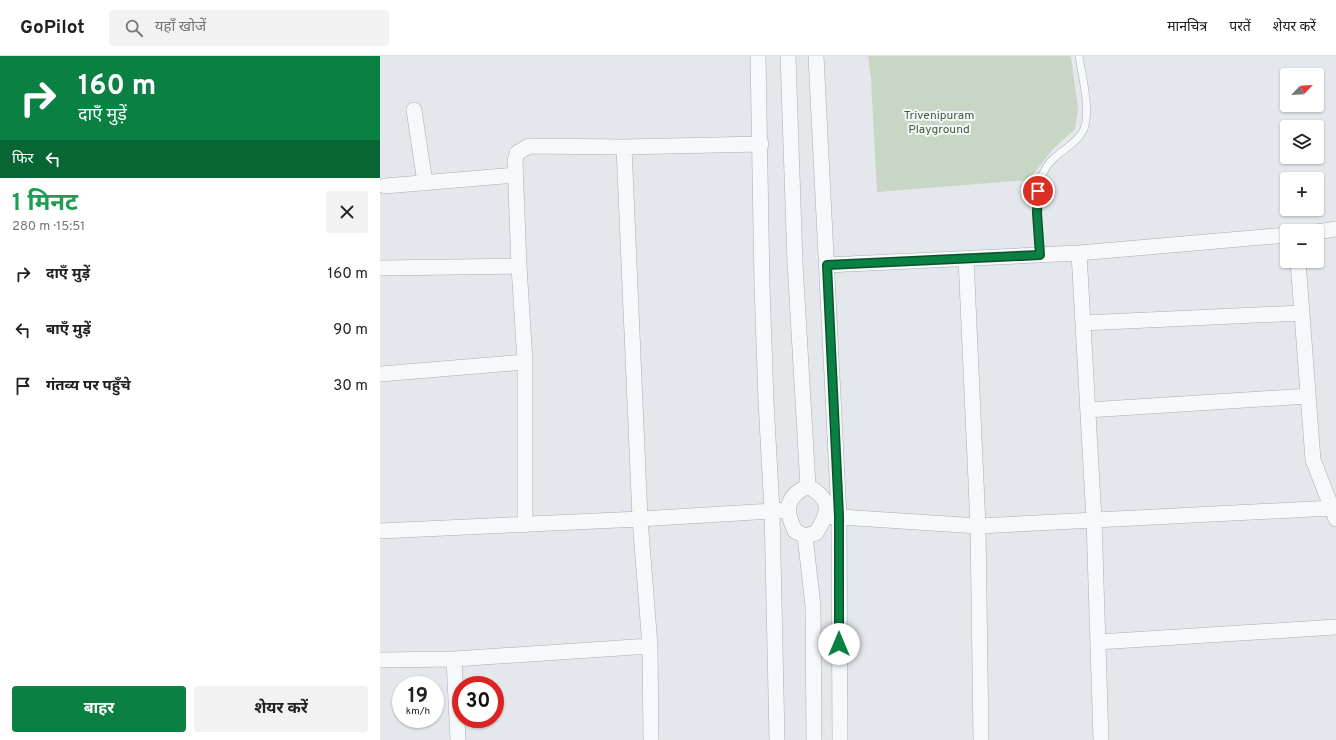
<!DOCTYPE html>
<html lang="hi">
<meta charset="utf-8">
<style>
:root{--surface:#fff;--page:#f2f2f2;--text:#222;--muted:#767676;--line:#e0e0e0;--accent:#0b8043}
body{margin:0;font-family:Overpass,"Noto Sans Devanagari",sans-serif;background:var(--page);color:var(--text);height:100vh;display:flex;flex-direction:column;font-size:15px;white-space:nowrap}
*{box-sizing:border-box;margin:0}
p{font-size:13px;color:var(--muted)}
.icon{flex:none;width:22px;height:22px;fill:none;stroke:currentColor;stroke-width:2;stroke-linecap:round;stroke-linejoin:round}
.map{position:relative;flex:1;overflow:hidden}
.details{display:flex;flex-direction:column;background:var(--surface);width:380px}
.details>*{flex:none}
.guide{background:#0b8043;color:#fff;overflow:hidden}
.needle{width:26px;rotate:65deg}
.tools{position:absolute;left:900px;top:12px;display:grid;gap:8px}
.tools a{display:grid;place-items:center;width:44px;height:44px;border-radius:4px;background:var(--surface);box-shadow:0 1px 3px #0004;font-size:20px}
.speed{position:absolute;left:12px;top:620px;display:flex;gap:8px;font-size:20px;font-weight:700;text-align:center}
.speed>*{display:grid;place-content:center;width:52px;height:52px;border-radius:50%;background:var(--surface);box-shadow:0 1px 3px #0004;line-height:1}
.speed small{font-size:10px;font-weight:400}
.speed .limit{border:6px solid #d22;background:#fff;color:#111}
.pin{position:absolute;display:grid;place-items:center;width:34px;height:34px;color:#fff;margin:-17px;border:2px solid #fff;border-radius:50%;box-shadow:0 1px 4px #0007}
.me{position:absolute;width:44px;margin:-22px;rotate:0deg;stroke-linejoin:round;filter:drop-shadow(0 0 3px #0008)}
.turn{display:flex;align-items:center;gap:14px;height:84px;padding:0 12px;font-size:18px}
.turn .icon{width:52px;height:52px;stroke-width:2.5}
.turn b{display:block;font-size:28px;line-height:34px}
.then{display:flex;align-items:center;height:38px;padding:0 12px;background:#0003;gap:8px;font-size:15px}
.round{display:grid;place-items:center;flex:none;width:42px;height:42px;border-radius:4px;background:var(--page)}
.head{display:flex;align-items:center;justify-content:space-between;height:68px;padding:0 12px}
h1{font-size:24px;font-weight:700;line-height:30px;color:#1e9e55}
.primary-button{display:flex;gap:8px;margin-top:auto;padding:8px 12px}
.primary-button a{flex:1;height:46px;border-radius:4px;background:var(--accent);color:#fff;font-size:16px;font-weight:700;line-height:46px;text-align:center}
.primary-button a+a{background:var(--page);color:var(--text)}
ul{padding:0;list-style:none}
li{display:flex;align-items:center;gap:12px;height:56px;padding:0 12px}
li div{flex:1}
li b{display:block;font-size:15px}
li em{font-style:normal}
header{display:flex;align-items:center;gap:24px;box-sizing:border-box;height:56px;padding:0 20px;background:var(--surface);border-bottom:1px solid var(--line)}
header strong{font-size:19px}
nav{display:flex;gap:22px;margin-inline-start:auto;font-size:14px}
.search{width:280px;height:36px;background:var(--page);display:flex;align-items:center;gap:10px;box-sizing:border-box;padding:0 14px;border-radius:4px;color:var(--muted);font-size:15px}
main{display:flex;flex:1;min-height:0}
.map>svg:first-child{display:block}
.green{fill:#c9d6c5}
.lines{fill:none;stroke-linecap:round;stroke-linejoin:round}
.lane-casing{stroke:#a9aeb7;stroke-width:8}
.street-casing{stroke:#a9aeb7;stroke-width:16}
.lane{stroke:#f7f8fa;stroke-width:7}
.street{stroke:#f7f8fa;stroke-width:15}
.route-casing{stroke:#07532c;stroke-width:10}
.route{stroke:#0b8043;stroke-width:7}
.labels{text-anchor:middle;stroke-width:4;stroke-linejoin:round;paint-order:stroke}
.park-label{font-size:12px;fill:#3f6138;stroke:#f4f6f9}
</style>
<header>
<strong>GoPilot</strong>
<div class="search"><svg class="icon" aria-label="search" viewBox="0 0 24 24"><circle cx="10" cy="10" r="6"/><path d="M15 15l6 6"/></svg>यहाँ खोजें</div>
<nav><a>मानचित्र</a><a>परतें</a><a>शेयर करें</a></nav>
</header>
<main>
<section class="details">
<div class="guide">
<div class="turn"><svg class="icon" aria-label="right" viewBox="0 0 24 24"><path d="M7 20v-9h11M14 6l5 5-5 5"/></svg><div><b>160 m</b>दाएँ मुड़ें</div></div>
<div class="then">फिर<svg class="icon" aria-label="left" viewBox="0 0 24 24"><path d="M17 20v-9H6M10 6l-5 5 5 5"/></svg></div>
</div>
<div class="head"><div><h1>1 मिनट</h1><p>280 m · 15:51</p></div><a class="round"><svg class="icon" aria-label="close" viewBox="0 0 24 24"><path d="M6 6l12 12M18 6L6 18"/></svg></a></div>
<ul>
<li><svg class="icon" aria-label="right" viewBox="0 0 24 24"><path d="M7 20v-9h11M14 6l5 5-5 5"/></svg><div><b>दाएँ मुड़ें</b></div><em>160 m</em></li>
<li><svg class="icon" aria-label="left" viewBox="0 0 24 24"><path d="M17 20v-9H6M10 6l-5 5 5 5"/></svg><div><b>बाएँ मुड़ें</b></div><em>90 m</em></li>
<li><svg class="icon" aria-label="arrive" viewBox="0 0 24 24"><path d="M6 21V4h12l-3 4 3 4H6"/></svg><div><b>गंतव्य पर पहुँचे</b></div><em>30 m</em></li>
</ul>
<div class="primary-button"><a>बाहर</a><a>शेयर करें</a></div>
</section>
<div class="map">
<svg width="956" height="684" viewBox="0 0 956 684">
<rect width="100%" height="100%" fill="#e4e7ec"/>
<path class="green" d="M488 0H691L698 53 695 73 673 93 649 124 497 136 491 23Z"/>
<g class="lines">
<g class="lane-casing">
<path id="lane" d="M660 199C658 167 648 127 674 102 683 94 699 85 704 73 711 53 702 21 699 0"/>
</g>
<g class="street-casing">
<path id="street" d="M378 0 382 229 386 345 392 455 397 684
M408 0 415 207 428 430
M436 0 459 460 460 684
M34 54 45 127
M5 130 136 119
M937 176 956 173
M699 197 714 464 721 684
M586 202 598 470 601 684
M918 205 933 404 956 463
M447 209 699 197 907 179
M0 212 139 210
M703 267 921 257
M0 318 145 306
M708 354 928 340
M428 430C452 444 450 455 436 477L425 480 415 475C405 454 405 441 428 430Z
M445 460 598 470 952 452
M145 469V306L139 210 135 106 137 97 149 90 244 91
M0 475 260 463 408 454
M425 480 433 550 434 684
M718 586 956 571
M74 603 78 684
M0 604 74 603 270 590
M271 684 270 590 260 463 244 91 381 88"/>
</g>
<use href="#lane" class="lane"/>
<use href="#street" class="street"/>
</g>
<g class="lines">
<g class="route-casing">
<path id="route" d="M459 588V460L447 209 660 199 657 157 658 135"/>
</g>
<use href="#route" class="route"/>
</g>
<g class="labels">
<g class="park-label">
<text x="559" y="63">Trivenipuram<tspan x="559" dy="14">Playground</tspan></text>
</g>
</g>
</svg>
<div class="tools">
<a><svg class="needle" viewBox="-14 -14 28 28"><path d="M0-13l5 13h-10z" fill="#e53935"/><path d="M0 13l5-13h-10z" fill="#767676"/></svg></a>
<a><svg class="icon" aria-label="layers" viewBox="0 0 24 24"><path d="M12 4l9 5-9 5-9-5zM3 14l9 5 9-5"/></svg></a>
<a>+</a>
<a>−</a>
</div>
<div class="speed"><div>19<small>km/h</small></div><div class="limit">30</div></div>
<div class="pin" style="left:658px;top:135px;background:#d93025"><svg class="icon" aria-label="arrive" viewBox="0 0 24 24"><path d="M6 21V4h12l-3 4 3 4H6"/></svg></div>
<svg class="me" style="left:459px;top:588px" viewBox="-20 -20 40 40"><circle r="19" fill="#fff"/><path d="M0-13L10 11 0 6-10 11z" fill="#0b8043"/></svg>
</div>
</main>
